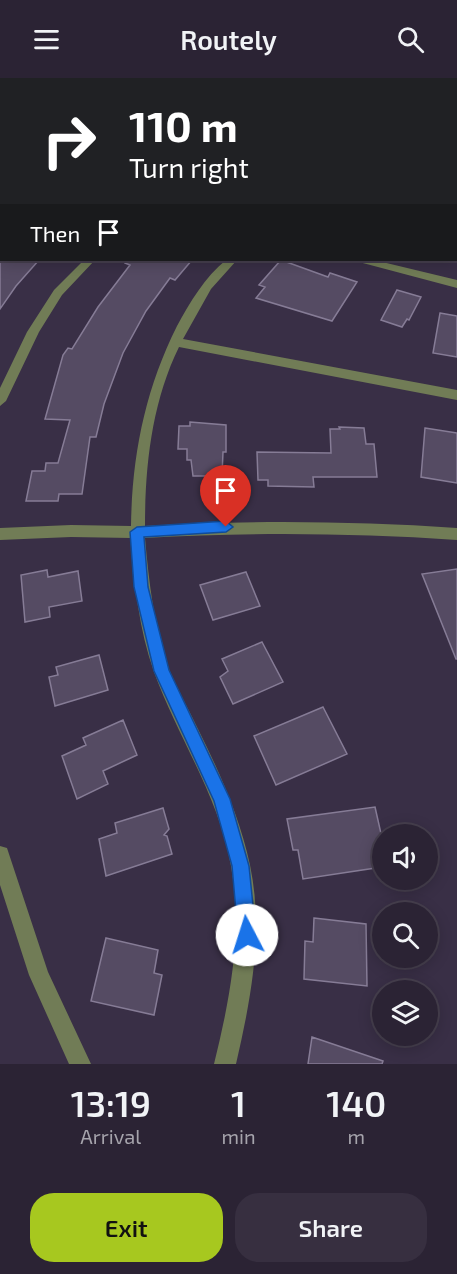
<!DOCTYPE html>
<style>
:root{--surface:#2b2334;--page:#372f40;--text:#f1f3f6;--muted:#a6a4ac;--line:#47404f;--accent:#a7c81f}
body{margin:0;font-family:"Exo 2",sans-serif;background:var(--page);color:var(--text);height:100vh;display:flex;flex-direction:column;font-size:22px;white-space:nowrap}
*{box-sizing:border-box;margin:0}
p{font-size:20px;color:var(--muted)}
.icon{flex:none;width:33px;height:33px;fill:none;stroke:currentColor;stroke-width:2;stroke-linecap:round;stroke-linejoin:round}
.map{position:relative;height:986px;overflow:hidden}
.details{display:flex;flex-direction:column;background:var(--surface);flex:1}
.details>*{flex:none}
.guide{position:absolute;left:0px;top:0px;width:458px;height:183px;box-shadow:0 3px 15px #0003,0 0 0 2px var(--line);background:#202124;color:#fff;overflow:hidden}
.fabs{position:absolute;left:372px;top:746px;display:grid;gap:12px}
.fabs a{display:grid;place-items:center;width:66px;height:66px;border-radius:50%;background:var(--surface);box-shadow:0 3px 15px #0003,0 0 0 2px var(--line);font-size:30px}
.pin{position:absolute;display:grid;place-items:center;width:51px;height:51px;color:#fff;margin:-62px -26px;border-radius:50% 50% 50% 0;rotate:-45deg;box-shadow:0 0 6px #0007}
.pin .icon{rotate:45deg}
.me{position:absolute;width:66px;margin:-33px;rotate:355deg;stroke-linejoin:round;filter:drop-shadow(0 0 4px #0008)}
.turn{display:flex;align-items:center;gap:21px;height:126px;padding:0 30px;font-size:27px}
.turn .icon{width:78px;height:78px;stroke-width:2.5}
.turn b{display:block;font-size:42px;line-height:51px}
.then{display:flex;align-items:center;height:57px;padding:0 30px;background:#0003;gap:12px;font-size:22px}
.eta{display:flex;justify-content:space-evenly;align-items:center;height:102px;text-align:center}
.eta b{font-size:36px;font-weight:600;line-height:42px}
.cta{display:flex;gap:12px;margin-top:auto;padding:12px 30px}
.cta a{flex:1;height:69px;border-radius:24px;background:var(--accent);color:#111;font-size:24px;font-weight:600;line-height:69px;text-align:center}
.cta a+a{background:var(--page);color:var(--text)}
header{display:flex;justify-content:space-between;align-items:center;height:78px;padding:0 30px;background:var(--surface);font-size:27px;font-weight:600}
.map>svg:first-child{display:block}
.building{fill:#554b63;stroke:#867c96;stroke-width:1.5}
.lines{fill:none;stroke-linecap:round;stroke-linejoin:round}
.minor{fill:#717c56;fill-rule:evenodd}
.route{fill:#1a73e8;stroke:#114b97;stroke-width:1.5}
</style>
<header><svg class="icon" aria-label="menu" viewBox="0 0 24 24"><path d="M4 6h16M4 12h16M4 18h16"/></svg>Routely<svg class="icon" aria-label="search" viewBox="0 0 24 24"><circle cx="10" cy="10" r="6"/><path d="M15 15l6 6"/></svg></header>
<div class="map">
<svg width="457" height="986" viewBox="0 0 457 986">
<rect width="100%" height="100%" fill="#392f46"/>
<path class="building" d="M0 182H39L16 208 0 231Z
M126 182H192L175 202 170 200 146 233 123 275 104 326 96 359H90L82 416H59L58 423H26L32 393H45L46 385H58L70 342 45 341 63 277 68 270 72 271 98 229 130 187 125 185Z
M281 182 328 199 330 195 357 204 332 243 256 220 265 209 259 207Z
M397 212 421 219 409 242 407 241 402 249 381 242Z
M440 235 457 238V279L433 275Z
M190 344 226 347V374H223L222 398H193L191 382H187V371H178L179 348H190Z
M339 349 364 350 366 366H374L377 399H313L314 409 268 408V402H258L257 374 331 375 330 351H340Z
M425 350 457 355V405L421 399Z
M457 491V581H456L422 496Z
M47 492 48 499 78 493 82 523 49 529 50 539 25 544 21 497Z
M246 494 260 528 213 542 200 507Z
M262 564 283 604 233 626 220 599 228 593 222 581Z
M99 577 108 612 55 628 49 599 58 597 56 589Z
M323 629 347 676 276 707 254 658Z
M123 642 137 677 103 693 108 706 77 721 62 678 86 667 83 660Z
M375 729 382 760V789L303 801 298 772H293L287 741Z
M163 730 169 751 164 757 167 758 172 776 106 798 99 761 117 755 115 745Z
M314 840 366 846 367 908 304 901 305 863 313 864Z
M106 860 158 872 154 895 162 897 154 937 91 923Z
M312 959 383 983 382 986H308Z"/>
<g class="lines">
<path class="minor" d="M24 0H33L23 2Z
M214 0H224L213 2Z
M352 0H362L351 2Z
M0 16H2L0 22Z
M457 17V23L456 24V18Z
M456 48H457V54H456Z
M0 129H2L0 136Z
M84 182H95L62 217 39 254 6 323 0 328V310L27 254 54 212Z
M226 182H237L211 211 183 261 457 312V322L179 269C152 324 145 387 145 448 249 442 353 443 457 450V462C353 455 250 454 145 460 149 504 154 551 170 594 178 613 189 632 198 651 220 695 240 740 250 787 264 854 251 921 236 986H214C230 921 243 855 231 788 219 718 178 660 154 594 139 552 134 505 131 460L71 459 0 462V450L71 447 131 448C132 377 145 312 177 248 190 224 205 199 226 182Z
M358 182H374L457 202V210L359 184Z
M0 768 7 770 48 894 91 986H69L29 897 0 807Z"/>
</g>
<path class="route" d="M226 443 233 449 226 454 144 459 148 509 169 592 230 721 249 788 256 857 254 864 247 866 241 864 238 857 232 788 214 723 154 593 134 509 130 454 137 449Z"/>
</svg>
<div class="fabs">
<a><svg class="icon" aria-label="sound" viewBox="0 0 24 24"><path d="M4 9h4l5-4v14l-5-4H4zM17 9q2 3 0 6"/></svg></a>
<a><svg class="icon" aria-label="search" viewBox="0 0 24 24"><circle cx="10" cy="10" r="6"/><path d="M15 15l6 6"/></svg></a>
<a><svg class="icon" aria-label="layers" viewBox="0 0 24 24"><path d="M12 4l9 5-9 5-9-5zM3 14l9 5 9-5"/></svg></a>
</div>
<div class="pin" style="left:226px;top:449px;background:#d93025"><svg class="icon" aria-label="arrive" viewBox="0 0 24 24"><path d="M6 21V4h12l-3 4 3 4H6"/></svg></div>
<svg class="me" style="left:247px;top:857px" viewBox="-20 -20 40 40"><circle r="19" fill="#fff"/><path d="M0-13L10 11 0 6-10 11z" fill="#1a73e8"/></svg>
<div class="guide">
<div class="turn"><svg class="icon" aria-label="right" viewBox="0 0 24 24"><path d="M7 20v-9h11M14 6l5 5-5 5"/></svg><div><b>110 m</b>Turn right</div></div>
<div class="then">Then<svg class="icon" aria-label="arrive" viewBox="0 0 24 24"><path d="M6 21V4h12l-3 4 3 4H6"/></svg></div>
</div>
</div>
<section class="details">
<div class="eta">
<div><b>13:19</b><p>Arrival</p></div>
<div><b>1</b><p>min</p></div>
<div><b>140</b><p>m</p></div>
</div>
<div class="cta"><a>Exit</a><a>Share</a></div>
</section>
